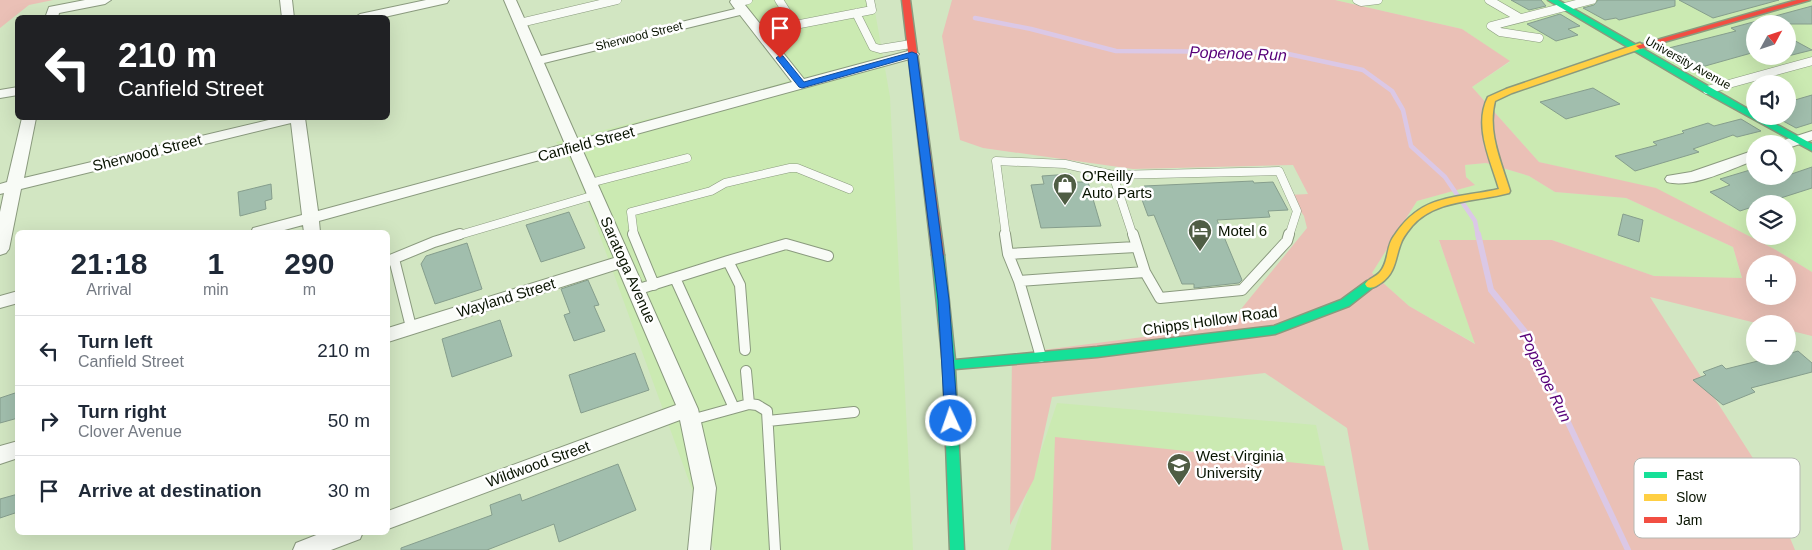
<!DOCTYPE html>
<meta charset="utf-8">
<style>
:root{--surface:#fff;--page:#f6f6f7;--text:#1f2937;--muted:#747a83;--line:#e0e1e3}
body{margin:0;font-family:Helvetica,sans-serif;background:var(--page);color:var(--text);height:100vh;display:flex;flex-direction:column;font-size:19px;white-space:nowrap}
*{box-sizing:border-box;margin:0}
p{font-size:16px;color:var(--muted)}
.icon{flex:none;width:28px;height:28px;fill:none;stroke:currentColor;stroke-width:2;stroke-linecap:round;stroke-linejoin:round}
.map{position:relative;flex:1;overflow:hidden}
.drawer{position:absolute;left:15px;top:230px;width:375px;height:305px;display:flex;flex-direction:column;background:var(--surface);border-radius:8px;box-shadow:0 5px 20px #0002}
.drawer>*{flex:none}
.guide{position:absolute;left:15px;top:15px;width:375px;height:105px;border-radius:8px;box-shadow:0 5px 20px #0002;background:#202124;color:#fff;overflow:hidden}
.needle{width:32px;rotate:50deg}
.fabs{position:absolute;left:1746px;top:15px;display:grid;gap:10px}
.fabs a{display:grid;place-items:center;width:50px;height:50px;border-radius:50%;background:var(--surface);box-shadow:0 5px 20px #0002;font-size:25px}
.pin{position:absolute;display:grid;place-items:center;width:42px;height:42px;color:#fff;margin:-51px -21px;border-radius:50% 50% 50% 0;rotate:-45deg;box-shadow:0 0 5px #0007}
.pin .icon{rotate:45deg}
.me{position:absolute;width:55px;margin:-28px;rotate:357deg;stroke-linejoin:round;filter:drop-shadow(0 0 4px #0008)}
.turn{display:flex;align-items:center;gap:18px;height:105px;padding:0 20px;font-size:22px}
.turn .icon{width:65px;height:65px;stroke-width:2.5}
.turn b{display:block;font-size:35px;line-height:42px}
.eta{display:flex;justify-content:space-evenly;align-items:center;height:85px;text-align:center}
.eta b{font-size:30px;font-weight:700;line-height:35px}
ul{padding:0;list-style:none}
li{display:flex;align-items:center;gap:15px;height:70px;padding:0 20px;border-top:1px solid var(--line)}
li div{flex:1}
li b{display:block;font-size:19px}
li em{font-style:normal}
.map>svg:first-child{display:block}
.built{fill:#cbeab2;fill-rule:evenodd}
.green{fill:#eac0b6;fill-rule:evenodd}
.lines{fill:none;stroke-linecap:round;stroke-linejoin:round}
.stream-far1{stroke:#dbc8e6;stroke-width:4.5}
.stream{stroke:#dbc8e6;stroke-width:6}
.building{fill:#a1bead;stroke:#869e8d}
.lane-far1-casing{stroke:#8a9a7e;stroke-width:9}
.lane-casing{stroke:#8a9a7e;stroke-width:12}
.street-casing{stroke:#8a9a7e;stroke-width:2}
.fast-casing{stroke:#8a9a7e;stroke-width:3}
.slow-casing{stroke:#8a9a7e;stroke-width:3}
.jam-casing{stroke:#8a9a7e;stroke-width:3}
.lane-far1{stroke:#f8fbf6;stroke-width:8}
.lane{stroke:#f8fbf6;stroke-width:10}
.street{fill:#f8fbf6;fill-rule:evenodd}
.fast{fill:#16e098;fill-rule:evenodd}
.slow{fill:#ffcf43;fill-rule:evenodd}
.jam{fill:#f24e42;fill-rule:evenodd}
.route{fill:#1a73e8;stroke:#114b97}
.labels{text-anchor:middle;stroke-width:5;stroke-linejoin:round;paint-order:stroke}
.far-street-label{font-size:12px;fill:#081300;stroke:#fff}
.street-label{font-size:15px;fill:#081300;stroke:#fff}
.poi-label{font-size:15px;fill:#081300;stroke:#fff;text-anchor:start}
.water-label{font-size:16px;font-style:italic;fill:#570079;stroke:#fff}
.key{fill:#fff;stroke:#b5b8b2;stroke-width:1}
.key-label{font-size:14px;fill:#081300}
</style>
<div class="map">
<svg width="1812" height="550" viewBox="0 0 1812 550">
<rect width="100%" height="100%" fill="#d2e6c2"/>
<path class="built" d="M738 0H873L890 97 913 550H714L576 170 556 142 736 97 795 79Z
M1335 0H1812V272L1776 250 1656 189 1539 162 1472 87 1510 62 1462 29ZM1755 24H1788V56H1755ZM1755 84H1788V116H1755ZM1755 144H1788V176H1755ZM1755 204H1788V236H1755Z
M1486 163 1529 176 1555 192 1626 198 1733 247 1742 279 1654 276 1552 240 1439 241 1476 344 1409 306 1372 273 1417 201 1474 185 1466 177 1465 165Z
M1057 403 1316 425 1343 550H1008Z"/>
<path class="green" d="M0 0H53L29 5 0 28Z
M952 0H1335L1462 29 1510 61 1472 87 1539 162 1656 188 1776 250 1812 272V336L1788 330V324H1760L1650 297 1765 477 1795 550H1369L1347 428 1265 373 1052 397 1034 479 1010 525 1012 354 1174 333 1237 314 1307 228 1304 216 1289 195 1308 194 1293 165 1133 169 983 148 960 140 942 36ZM1486 163 1529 176 1555 192 1626 198 1733 247 1742 278 1654 276 1552 240H1439L1475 344 1409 306 1372 273 1417 201 1475 185 1466 177 1465 165ZM1755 264H1788V296H1755Z
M1055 437 1325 466 1343 550H1051Z"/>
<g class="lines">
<path class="stream-far1" d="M975 18 1031 29 1116 51 1279 52 1363 70 1392 91 1403 110 1411 146 1445 177 1475 221 1478 236"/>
<path class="stream" d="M1478 234 1491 290 1526 333 1628 550"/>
</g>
<path class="building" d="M1511 0H1541L1546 6 1529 10Z
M1598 0H1675V6L1619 20 1616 18 1605 20 1583 8 1594 5Z
M1679 0H1779L1713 18Z
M1812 6V24H1755V52L1691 70 1657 51 1736 31 1731 28Z
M1560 14 1580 26 1568 29 1578 35 1556 41 1527 24Z
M1788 37 1812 50 1788 56Z
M1593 88 1620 104 1566 119 1540 102Z
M1812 95V123L1796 128 1774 116H1788V102Z
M1741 119 1761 131 1737 137 1733 135 1693 149 1699 152 1635 171 1615 156 1657 145 1653 142 1684 133 1682 131 1708 123 1714 126Z
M1812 167V188L1762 204H1755V206L1740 211 1710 192 1730 185 1720 179 1750 170 1755 173V176H1773L1777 179Z
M1071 174 1073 182H1088L1101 226 1041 228 1031 185 1044 184 1042 176Z
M1253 181 1254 183 1273 182 1288 210 1268 211 1270 217 1217 220 1242 280 1239 283 1194 288V284H1182L1154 215 1148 216 1141 197 1147 196 1144 186Z
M271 184 272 199 265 201 266 209 240 216 238 192Z
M569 212 585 248 541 262 526 225Z
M1623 214 1643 220 1639 242 1618 235Z
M467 243 482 289 435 304 421 264 426 256Z
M588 280 599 305 594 306 605 331 574 341 564 315 570 313 561 289Z
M500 320 512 356 452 377 442 339Z
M1798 351 1812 363V372L1751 388 1755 392 1723 405 1693 380 1706 375 1703 372 1722 365 1726 369 1778 356H1788V354Z
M635 353 649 390 581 413 569 375Z
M18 392V418L0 423V398Z
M618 464 636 510 559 542 554 524 487 550H401V548L492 515 490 505 520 494 522 501Z
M18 494V512L0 518V499Z"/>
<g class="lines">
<g class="lane-far1-casing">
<path id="lane-far1" d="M779 0 795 25 872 10 870 0
M1357 0 1361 2 1378 0
M1489 0 1520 18
M736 3 748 0
M856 13 873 47 880 49 911 44
M520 23 617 0
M1539 38 1500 32 1491 26 1592 0
M1707 90 1812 61
M590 183 687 158
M456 236 595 195
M634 236 631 212 711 191 725 183 790 168H797L849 189
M1006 236 996 161 1065 164 1113 175
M1133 236 1113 175 1279 171 1297 211 1289 236"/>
</g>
<g class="lane-casing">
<path id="lane" d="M633 234 654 285
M1005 234 1008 254 1019 281
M1133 234 1145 272
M1008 254 1136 247
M394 259 411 327
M388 261 434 242 460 234
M1145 272 1160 298 1242 290 1287 241 1289 234
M675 278 734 408
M636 290 728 261
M745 350 740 285 728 261 786 244 828 256
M1041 357 1019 281 1145 272
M746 371 749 404
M691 420 749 404 757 405 767 411 775 550
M768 421 854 412"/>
</g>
<g class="street-casing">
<path id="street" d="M85 0H111L105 4 59 13 58 18H45L49 7Z
M280 0H292L294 18H282Z
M426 0H449L447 3 380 18H354L360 14Z
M504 0H516L541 56 735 9 730 2 731 0H741L804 79 912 50 919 54 917 57 582 149 698 409 716 488 710 550H688L694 488 680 420 388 529V511L676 405 618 269 388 342V328L614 258 569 152 319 221 320 232H304L303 225 277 232H251L253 228 302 215 291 123 21 189 9 249 6 253 0 255V212L4 193 0 194V184L7 182 22 118H36L24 178 277 118H305L318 211 565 144ZM740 15 792 82 578 140 544 63Z
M18 87V95L0 98V90Z
M1812 131V140L1788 148V144H1779L1781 141Z
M1755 150V160C1731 169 1692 189 1667 182L1665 179 1667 176 1691 172Z
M18 291V303L0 308V296Z
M18 441V458L0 464V446Z
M324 532H363L360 539 331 550H293L296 543Z"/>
</g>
<g class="fast-casing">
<path id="fast" d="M1548 0H1558L1755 113V116H1761L1812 144V151L1704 92Z
M938 251 944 255 955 360 1097 347 1274 326 1341 300 1367 281H1375L1377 284 1349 306 1275 334 1097 357 955 369 964 550H950L943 365 932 255Z"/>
</g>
<g class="slow-casing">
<path id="slow" d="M1640 43 1644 46 1643 48 1512 93 1495 101C1487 132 1501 161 1510 191L1509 193C1476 202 1436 199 1412 226 1408 231 1403 237 1401 243 1395 258 1396 273 1381 283 1376 286 1373 289 1367 287L1365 284C1369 278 1376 277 1380 272 1389 262 1386 246 1394 236 1422 193 1455 199 1499 189 1491 161 1473 126 1488 97L1506 89Z"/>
</g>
<g class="jam-casing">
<path id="jam" d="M902 0H910L944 255 938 259 932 255Z
M1797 0H1810L1643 48 1640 49 1636 46Z"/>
</g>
<use href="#lane-far1" class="lane-far1"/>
<use href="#lane" class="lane"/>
<use href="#street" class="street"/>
<use href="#fast" class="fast"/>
<use href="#slow" class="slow"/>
<use href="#jam" class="jam"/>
</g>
<path class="route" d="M912 52 917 54 949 300 958 421 956 424 951 426 947 424 945 421 938 300 908 58 802 88 799 87 776 58 780 55 783 56 804 82Z"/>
<defs>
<g id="shop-pin" transform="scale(1.25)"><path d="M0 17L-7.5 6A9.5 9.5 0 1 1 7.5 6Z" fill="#4f5d44" stroke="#fff"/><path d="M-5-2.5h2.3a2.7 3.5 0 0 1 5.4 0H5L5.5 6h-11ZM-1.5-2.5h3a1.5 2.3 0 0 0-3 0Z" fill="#fff"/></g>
<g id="hotel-pin" transform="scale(1.25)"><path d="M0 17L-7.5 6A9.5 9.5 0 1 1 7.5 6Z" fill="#4f5d44" stroke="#fff"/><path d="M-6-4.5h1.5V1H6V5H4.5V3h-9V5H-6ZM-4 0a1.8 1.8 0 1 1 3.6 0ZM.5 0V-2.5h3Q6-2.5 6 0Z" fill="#fff"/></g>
<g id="university-pin" transform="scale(1.25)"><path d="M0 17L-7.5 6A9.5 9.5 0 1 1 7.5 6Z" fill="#4f5d44" stroke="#fff"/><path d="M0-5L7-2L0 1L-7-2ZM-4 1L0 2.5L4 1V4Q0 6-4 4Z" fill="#fff"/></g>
</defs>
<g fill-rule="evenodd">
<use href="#shop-pin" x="1065" y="185"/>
<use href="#hotel-pin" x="1200" y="231"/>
<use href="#university-pin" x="1179" y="465"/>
</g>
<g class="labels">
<g class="far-street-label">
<text transform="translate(639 36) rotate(-14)" y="4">Sherwood Street</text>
<text transform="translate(1688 63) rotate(29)" y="4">University Avenue</text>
</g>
<g class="street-label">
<text transform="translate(586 144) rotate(-15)" y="5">Canfield Street</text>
<text transform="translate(147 153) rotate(-14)" y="5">Sherwood Street</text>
<text transform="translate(628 270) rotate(66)" y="5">Saratoga Avenue</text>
<text transform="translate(506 298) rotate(-17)" y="5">Wayland Street</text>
<text transform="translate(1210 321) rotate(-8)" y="5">Chipps Hollow Road</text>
<text transform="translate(538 464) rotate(-20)" y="5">Wildwood Street</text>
</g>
<g class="poi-label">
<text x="1082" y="181">O'Reilly<tspan x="1082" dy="17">Auto Parts</tspan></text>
<text x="1218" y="236">Motel 6</text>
<text x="1196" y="461">West Virginia<tspan x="1196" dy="17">University</tspan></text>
</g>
<g class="water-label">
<text transform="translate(1238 53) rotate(2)" y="6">Popenoe Run</text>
<text transform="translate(1546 377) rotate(64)" y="6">Popenoe Run</text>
</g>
</g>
<rect x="1634" y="458" width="166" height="80" rx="8" class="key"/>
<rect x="1644" y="472" width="23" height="6" fill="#16e098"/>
<rect x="1644" y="494" width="23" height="7" fill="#ffcf43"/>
<rect x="1644" y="517" width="23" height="6" fill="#f24e42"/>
<g class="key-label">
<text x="1676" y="480">Fast</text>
<text x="1676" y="502">Slow</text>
<text x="1676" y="525">Jam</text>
</g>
</svg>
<div class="fabs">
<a><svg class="needle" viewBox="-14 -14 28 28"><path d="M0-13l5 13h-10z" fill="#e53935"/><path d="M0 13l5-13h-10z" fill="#747a83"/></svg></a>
<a><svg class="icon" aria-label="sound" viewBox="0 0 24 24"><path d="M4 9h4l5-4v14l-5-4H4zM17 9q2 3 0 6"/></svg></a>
<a><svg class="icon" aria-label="search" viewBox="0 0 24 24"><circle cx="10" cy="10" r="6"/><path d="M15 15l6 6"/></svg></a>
<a><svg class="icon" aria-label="layers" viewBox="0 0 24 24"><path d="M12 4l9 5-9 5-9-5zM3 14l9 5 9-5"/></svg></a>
<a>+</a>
<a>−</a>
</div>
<div class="pin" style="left:780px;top:58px;background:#d93025"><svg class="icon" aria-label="arrive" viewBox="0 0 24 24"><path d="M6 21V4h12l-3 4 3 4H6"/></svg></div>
<svg class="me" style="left:951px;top:421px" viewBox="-20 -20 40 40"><circle r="17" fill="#1a73e8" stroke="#fff" stroke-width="3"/><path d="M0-11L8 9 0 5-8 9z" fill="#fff"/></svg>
<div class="guide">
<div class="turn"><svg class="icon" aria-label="left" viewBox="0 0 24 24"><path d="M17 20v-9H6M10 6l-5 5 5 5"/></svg><div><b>210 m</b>Canfield Street</div></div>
</div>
<section class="drawer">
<div class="eta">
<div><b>21:18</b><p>Arrival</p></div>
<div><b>1</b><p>min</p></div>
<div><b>290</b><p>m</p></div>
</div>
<ul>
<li><svg class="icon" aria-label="left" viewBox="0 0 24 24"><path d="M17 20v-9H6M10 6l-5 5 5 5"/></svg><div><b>Turn left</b><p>Canfield Street</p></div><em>210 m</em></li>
<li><svg class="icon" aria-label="right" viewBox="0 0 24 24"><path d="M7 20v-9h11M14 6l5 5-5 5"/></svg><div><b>Turn right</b><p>Clover Avenue</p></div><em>50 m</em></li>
<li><svg class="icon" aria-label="arrive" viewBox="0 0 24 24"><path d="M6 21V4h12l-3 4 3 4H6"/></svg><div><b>Arrive at destination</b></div><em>30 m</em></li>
</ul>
</section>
</div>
